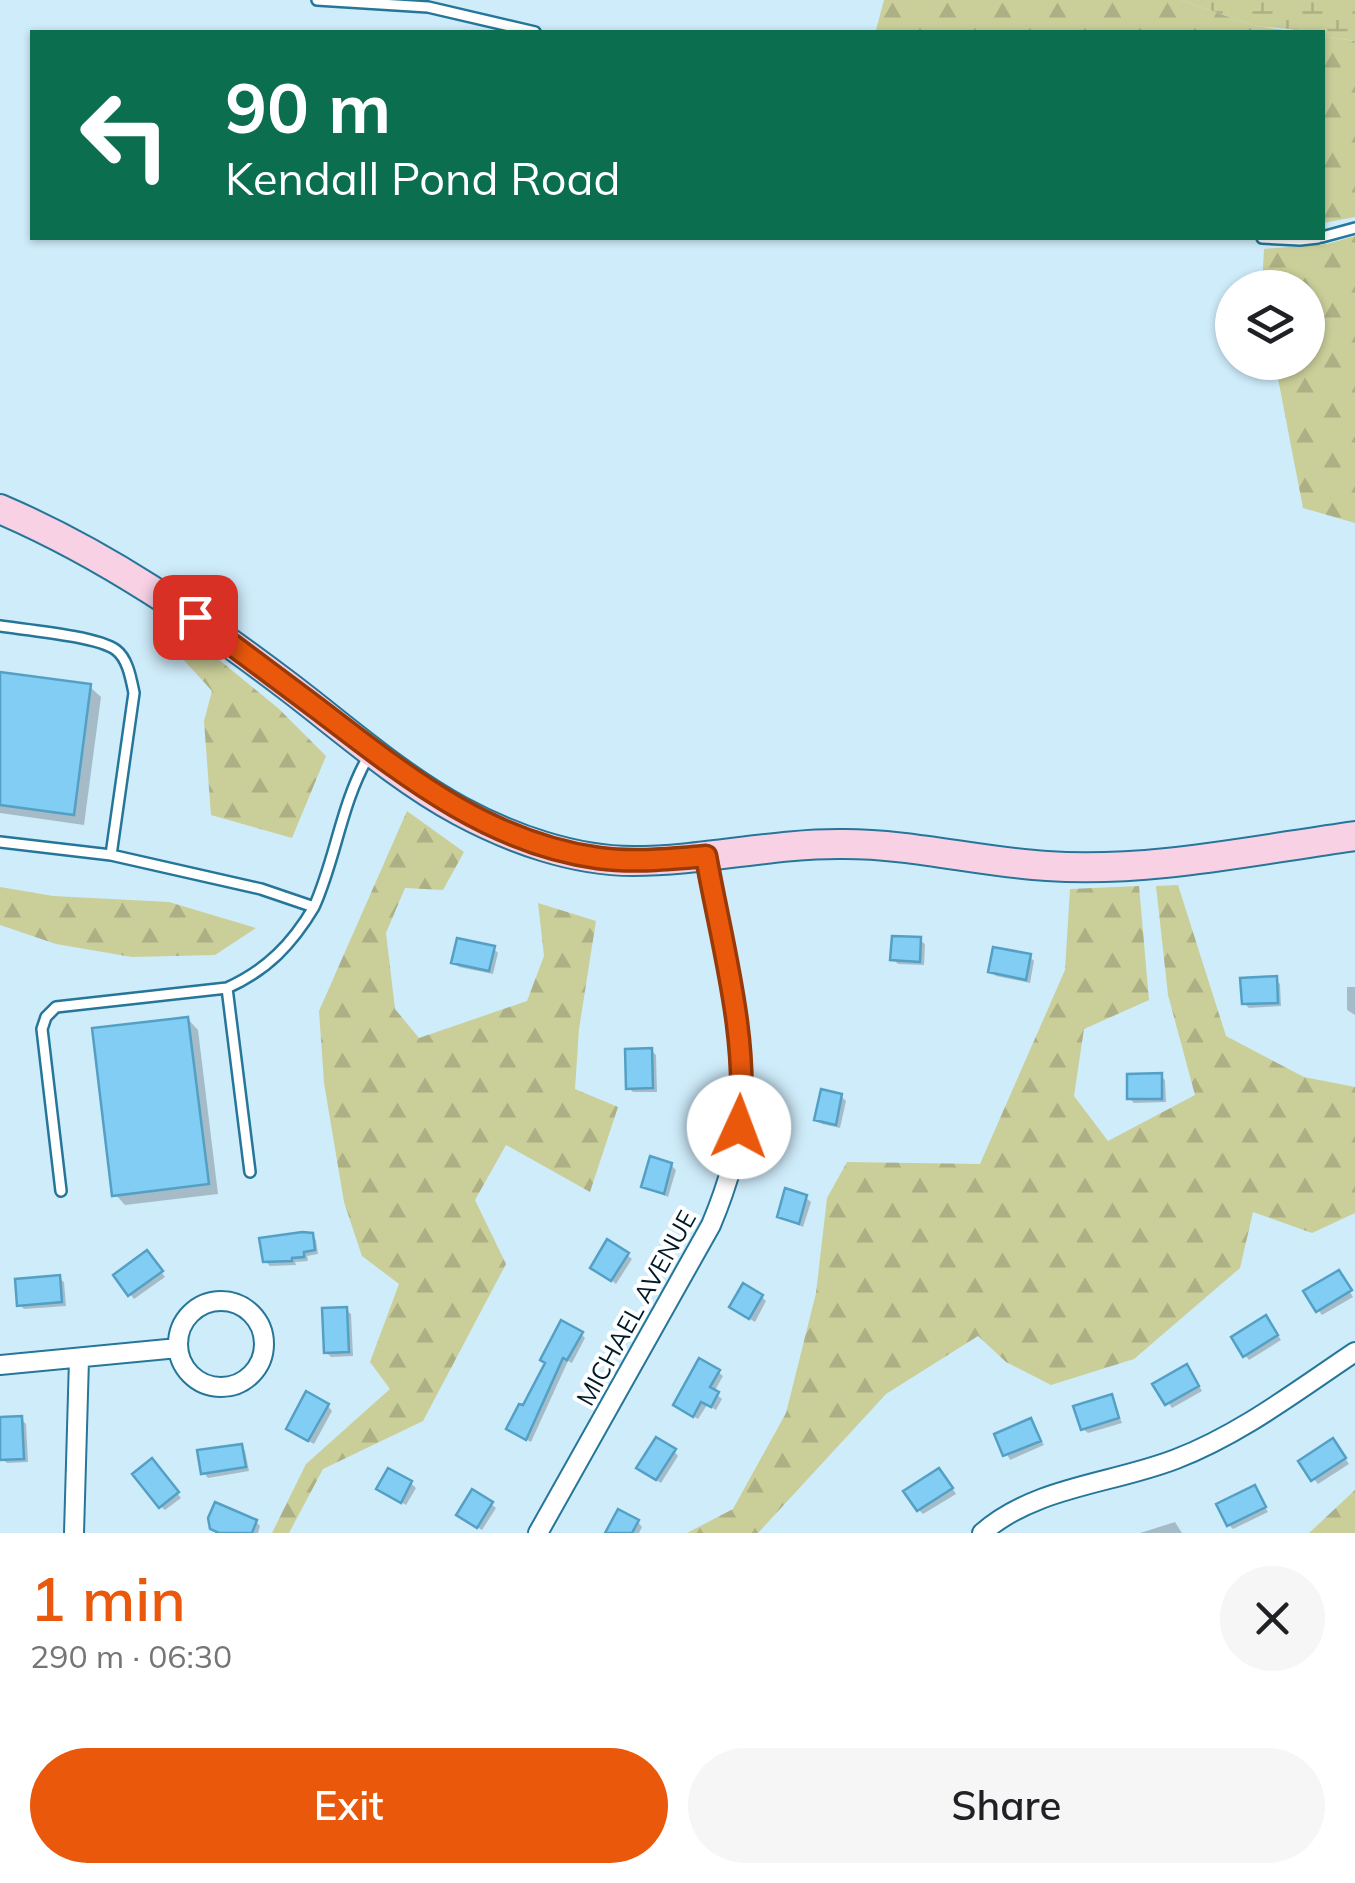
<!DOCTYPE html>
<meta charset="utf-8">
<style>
:root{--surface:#fff;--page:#f6f6f6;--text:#202124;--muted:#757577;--accent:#ea580c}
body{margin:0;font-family:Mulish,sans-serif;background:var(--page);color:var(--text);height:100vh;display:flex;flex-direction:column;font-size:38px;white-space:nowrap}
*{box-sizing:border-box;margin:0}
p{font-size:32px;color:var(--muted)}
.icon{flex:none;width:55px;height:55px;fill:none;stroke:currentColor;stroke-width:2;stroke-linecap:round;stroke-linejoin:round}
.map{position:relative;height:1533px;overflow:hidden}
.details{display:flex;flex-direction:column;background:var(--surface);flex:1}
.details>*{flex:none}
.hud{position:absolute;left:30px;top:30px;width:1295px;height:210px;border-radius:0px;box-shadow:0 2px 8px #0004;background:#0b6e4f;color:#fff;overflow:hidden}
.fabs{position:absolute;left:1215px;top:270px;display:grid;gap:20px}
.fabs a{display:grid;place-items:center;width:110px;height:110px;border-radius:50%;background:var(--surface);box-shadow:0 2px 8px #0004;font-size:50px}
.pin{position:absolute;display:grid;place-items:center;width:85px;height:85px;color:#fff;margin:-42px;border-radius:20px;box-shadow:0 5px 15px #0006}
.me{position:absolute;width:110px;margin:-55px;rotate:2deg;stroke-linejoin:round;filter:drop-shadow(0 0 8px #0008)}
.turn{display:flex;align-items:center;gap:35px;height:210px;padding:0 30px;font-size:45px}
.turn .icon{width:130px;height:130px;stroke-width:2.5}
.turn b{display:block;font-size:70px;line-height:85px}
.round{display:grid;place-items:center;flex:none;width:105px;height:105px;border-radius:52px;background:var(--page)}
.summary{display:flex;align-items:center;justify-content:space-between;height:170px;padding:0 30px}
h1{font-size:60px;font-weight:600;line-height:75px;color:var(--accent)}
.cta{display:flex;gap:20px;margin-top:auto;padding:20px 30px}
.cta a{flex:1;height:115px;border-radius:60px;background:var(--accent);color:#fff;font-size:40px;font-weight:600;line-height:115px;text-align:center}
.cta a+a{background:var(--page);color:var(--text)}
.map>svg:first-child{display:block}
.forest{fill:url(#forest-firs)}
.wetland{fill:url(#wetland-marsh)}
.shadow{fill:#0003}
.building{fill:#81cdf3;stroke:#54a0c5;stroke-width:2.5}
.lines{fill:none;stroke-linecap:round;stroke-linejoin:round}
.lane-casing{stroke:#257699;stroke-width:14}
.street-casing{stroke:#257699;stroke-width:22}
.secondary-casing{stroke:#257699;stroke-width:32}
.lane{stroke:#fff;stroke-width:9}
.street{stroke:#fff;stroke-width:18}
.secondary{stroke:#f8d1e5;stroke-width:28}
.route-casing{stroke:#983908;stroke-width:25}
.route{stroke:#ea580c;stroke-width:18}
.labels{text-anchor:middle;stroke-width:8;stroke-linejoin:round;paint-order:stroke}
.street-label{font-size:25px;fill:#001b29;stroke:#fff}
</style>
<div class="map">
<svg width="1355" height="1533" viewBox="0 0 1355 1533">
<defs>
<pattern id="forest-firs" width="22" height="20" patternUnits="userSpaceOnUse" patternTransform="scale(2.5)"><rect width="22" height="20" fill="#cace99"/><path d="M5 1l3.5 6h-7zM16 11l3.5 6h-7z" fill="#acb084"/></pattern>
<pattern id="wetland-marsh" width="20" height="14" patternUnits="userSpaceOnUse" patternTransform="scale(2.5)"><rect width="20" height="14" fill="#cace99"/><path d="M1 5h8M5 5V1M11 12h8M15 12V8" fill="none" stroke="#acb084"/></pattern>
</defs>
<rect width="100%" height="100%" fill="#cfecfb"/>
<path class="forest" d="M884 0H1180L1256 26 1299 32 876 30Z
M1322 36 1355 41V217L1323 223Z
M1355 236V523L1303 508 1275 363 1308 362V288L1262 287 1264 249 1327 244Z
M191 637 278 708 326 756 292 838 211 815 204 721 212 691 172 647Z
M407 811 464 852 443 890 405 888 386 933 395 1009 419 1038 527 1001 544 956 538 903 596 921 579 1029 575 1089 618 1107 590 1192 506 1145 475 1200 506 1264 423 1421 323 1469 289 1533H272L306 1464 390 1389 370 1362 399 1284 362 1256 344 1202 324 1083 319 1011Z
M1178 885 1226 1036 1304 1077 1355 1087V1213L1312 1233 1253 1212 1240 1268 1134 1359 1051 1385 1006 1362 978 1336 886 1394 758 1533H687L733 1509 786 1413 816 1293 827 1198 847 1162 980 1164 1065 970 1070 889 1139 886 1149 1000 1084 1029 1074 1096 1108 1141 1195 1095 1168 995 1156 886Z
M0 887 53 896 169 902 256 928 215 955 132 957 56 944 0 925Z
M1355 1490V1533H1309Z"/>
<path class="wetland" d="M1180 0H1355V41L1323 36 1322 32 1256 26Z"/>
<path class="shadow" d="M0 674 90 687 101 697 84 825 0 813Z
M920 940 925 944 924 965 898 964 893 959Z
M493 948 498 953 493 974 459 967 454 962Z
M1030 957 1034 961 1030 983 996 976 991 972Z
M1276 979 1280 984 1281 1006 1249 1008 1244 1003Z
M1347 987H1355V1015L1347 1010Z
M188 1019 198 1030 218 1194 125 1205 115 1194Z
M651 1050 656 1055 657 1092H633L629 1088Z
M1161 1076 1165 1080 1166 1102 1134 1103 1129 1098Z
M841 1096 846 1101 840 1128 822 1124 817 1119Z
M671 1165 676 1170 668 1197 644 1186Z
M806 1198 811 1202 803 1227 779 1217Z
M312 1236 316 1240 318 1254 307 1256 308 1261 295 1262 296 1265 270 1266 265 1261Z
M627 1255 632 1259 616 1284 599 1271Z
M151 1258 165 1277 134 1299 130 1294Z
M1339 1274 1353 1297 1322 1315 1318 1310Z
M59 1278 64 1282 66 1306 24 1309 20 1305Z
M762 1297 766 1301 755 1322 737 1311Z
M346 1310 351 1314 353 1356 331 1357 326 1352Z
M1270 1322 1281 1340 1249 1360 1245 1355Z
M581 1334 585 1338 572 1363 568 1361 531 1442 514 1433 547 1364Z
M718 1372 723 1376 714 1392 722 1399 716 1410 707 1405 698 1419 680 1409Z
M1191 1372 1202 1391 1172 1408 1156 1385Z
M1111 1397 1122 1423 1088 1433 1083 1429Z
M328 1406 332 1411 314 1444 293 1433Z
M21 1419 26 1424 28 1462 7 1463 2 1459Z
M1030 1421 1044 1445 1010 1460 997 1435Z
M241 1446 245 1451 249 1471 208 1478 204 1473Z
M1337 1446 1349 1464 1318 1484 1301 1462Z
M674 1451 678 1456 661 1483 644 1472Z
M156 1466 181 1498 165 1510 160 1506Z
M944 1475 956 1494 923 1514 919 1510Z
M411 1483 416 1488 406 1505 379 1489Z
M1254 1488 1268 1512 1233 1529 1229 1525Z
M491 1504 496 1508 482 1530 464 1519Z
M256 1522 260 1526 258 1533H218L213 1528Z
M638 1522 642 1527 639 1533H608Z
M1175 1522 1182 1533H1140Z"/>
<path class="building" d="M0 672 91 684 74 815 0 805Z
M892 936 921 937 920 962 890 960Z
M457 938 495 946 489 971 451 963Z
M993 947 1031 954 1026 980 988 972Z
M1277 976 1278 1003 1242 1004 1240 978Z
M188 1017 209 1184 112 1196 92 1028Z
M652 1048 653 1088 626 1089 625 1049Z
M1162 1073V1099H1127V1074Z
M821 1089 842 1094 836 1125 814 1120Z
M650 1156 672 1163 664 1194 641 1187Z
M785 1188 807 1195 799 1224 777 1217Z
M302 1232 313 1233 315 1250 304 1252V1257L292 1258V1261L263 1262 259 1238Z
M607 1239 629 1253 611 1281 590 1268Z
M147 1250 163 1271 128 1296 113 1275Z
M1339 1270 1352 1290 1316 1312 1303 1291Z
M60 1275 62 1302 17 1306 15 1279Z
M743 1283 763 1295 749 1319 729 1307Z
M347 1307 349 1352 324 1353 322 1308Z
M1266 1315 1278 1335 1243 1357 1231 1337Z
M561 1320 583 1332 567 1360 563 1358 526 1440 506 1429 519 1404 523 1405 545 1363 540 1360Z
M699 1358 720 1370 710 1387 719 1392 711 1407 701 1402 693 1417 673 1405Z
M1187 1364 1199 1386 1165 1405 1152 1384Z
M306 1391 329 1404 308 1441 286 1429Z
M1112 1394 1119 1418 1081 1430 1073 1406Z
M22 1416 24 1459 0 1460V1417Z
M1031 1418 1041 1441 1003 1456 994 1434Z
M656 1437 676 1449 656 1480 636 1468Z
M1333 1438 1346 1458 1311 1481 1298 1461Z
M242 1444 246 1467 201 1474 197 1450Z
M152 1458 179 1492 159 1508 132 1474Z
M388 1468 412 1481 401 1503 376 1489Z
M939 1468 953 1488 917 1511 903 1491Z
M1255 1485 1266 1507 1227 1526 1216 1504Z
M472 1489 493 1502 477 1528 456 1515Z
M215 1502 257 1520 252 1533H219L210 1529 208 1518Z
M618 1509 639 1520 632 1533H605Z"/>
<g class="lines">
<g class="lane-casing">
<path id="lane" d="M317 0 428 7 535 32
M1322 237 1355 228
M1262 238 1300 240 1318 238
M0 626C26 630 97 636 116 650 128 659 131 679 134 693L111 855
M0 842 111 855 261 889 314 907C336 858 341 804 368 757
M250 1172 227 988C267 970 292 944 314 907
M61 1191 42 1029 46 1017 56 1007 227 988"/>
</g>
<g class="street-casing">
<path id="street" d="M178 1344a43 43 0 1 1 86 0a43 43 0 1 1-86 0Z
M0 1365 178 1348
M74 1533 79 1359
M538 1533 711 1225C727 1187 739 1148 742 1107 746 1030 719 933 705 857
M982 1533C1036 1486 1112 1484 1176 1459 1241 1434 1298 1390 1355 1352"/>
</g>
<g class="secondary-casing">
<path id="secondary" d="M0 509C105 554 198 618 289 687 344 729 399 778 460 811 512 839 574 861 633 861 704 861 774 843 844 844 913 844 979 862 1047 866 1149 873 1254 850 1355 836"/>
</g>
<use href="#lane" class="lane"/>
<use href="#street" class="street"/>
<use href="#secondary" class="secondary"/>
</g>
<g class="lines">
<g class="route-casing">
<path id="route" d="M195 617C236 648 277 678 318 709 403 774 488 843 598 858 634 863 670 859 706 856 721 941 750 1041 739 1127"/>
</g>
<use href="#route" class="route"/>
</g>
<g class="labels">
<g class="street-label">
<text transform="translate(636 1308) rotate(-61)" y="9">MICHAEL AVENUE</text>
</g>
</g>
</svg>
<div class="fabs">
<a><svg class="icon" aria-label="layers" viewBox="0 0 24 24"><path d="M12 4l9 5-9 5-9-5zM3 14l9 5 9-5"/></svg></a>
</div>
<div class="pin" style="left:195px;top:617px;background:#d93025"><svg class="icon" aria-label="arrive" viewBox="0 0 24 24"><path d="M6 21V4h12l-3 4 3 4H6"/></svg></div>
<svg class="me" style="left:739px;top:1127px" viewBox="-20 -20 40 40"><circle r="19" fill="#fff"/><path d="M0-13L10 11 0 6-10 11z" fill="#ea580c"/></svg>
<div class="hud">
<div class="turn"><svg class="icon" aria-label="left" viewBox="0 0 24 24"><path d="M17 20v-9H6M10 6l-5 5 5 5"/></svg><div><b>90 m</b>Kendall Pond Road</div></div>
</div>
</div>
<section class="details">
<div class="summary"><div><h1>1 min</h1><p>290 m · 06:30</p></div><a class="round"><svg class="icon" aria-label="close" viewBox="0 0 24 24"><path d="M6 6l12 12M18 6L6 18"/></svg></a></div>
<div class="cta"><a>Exit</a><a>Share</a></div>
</section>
